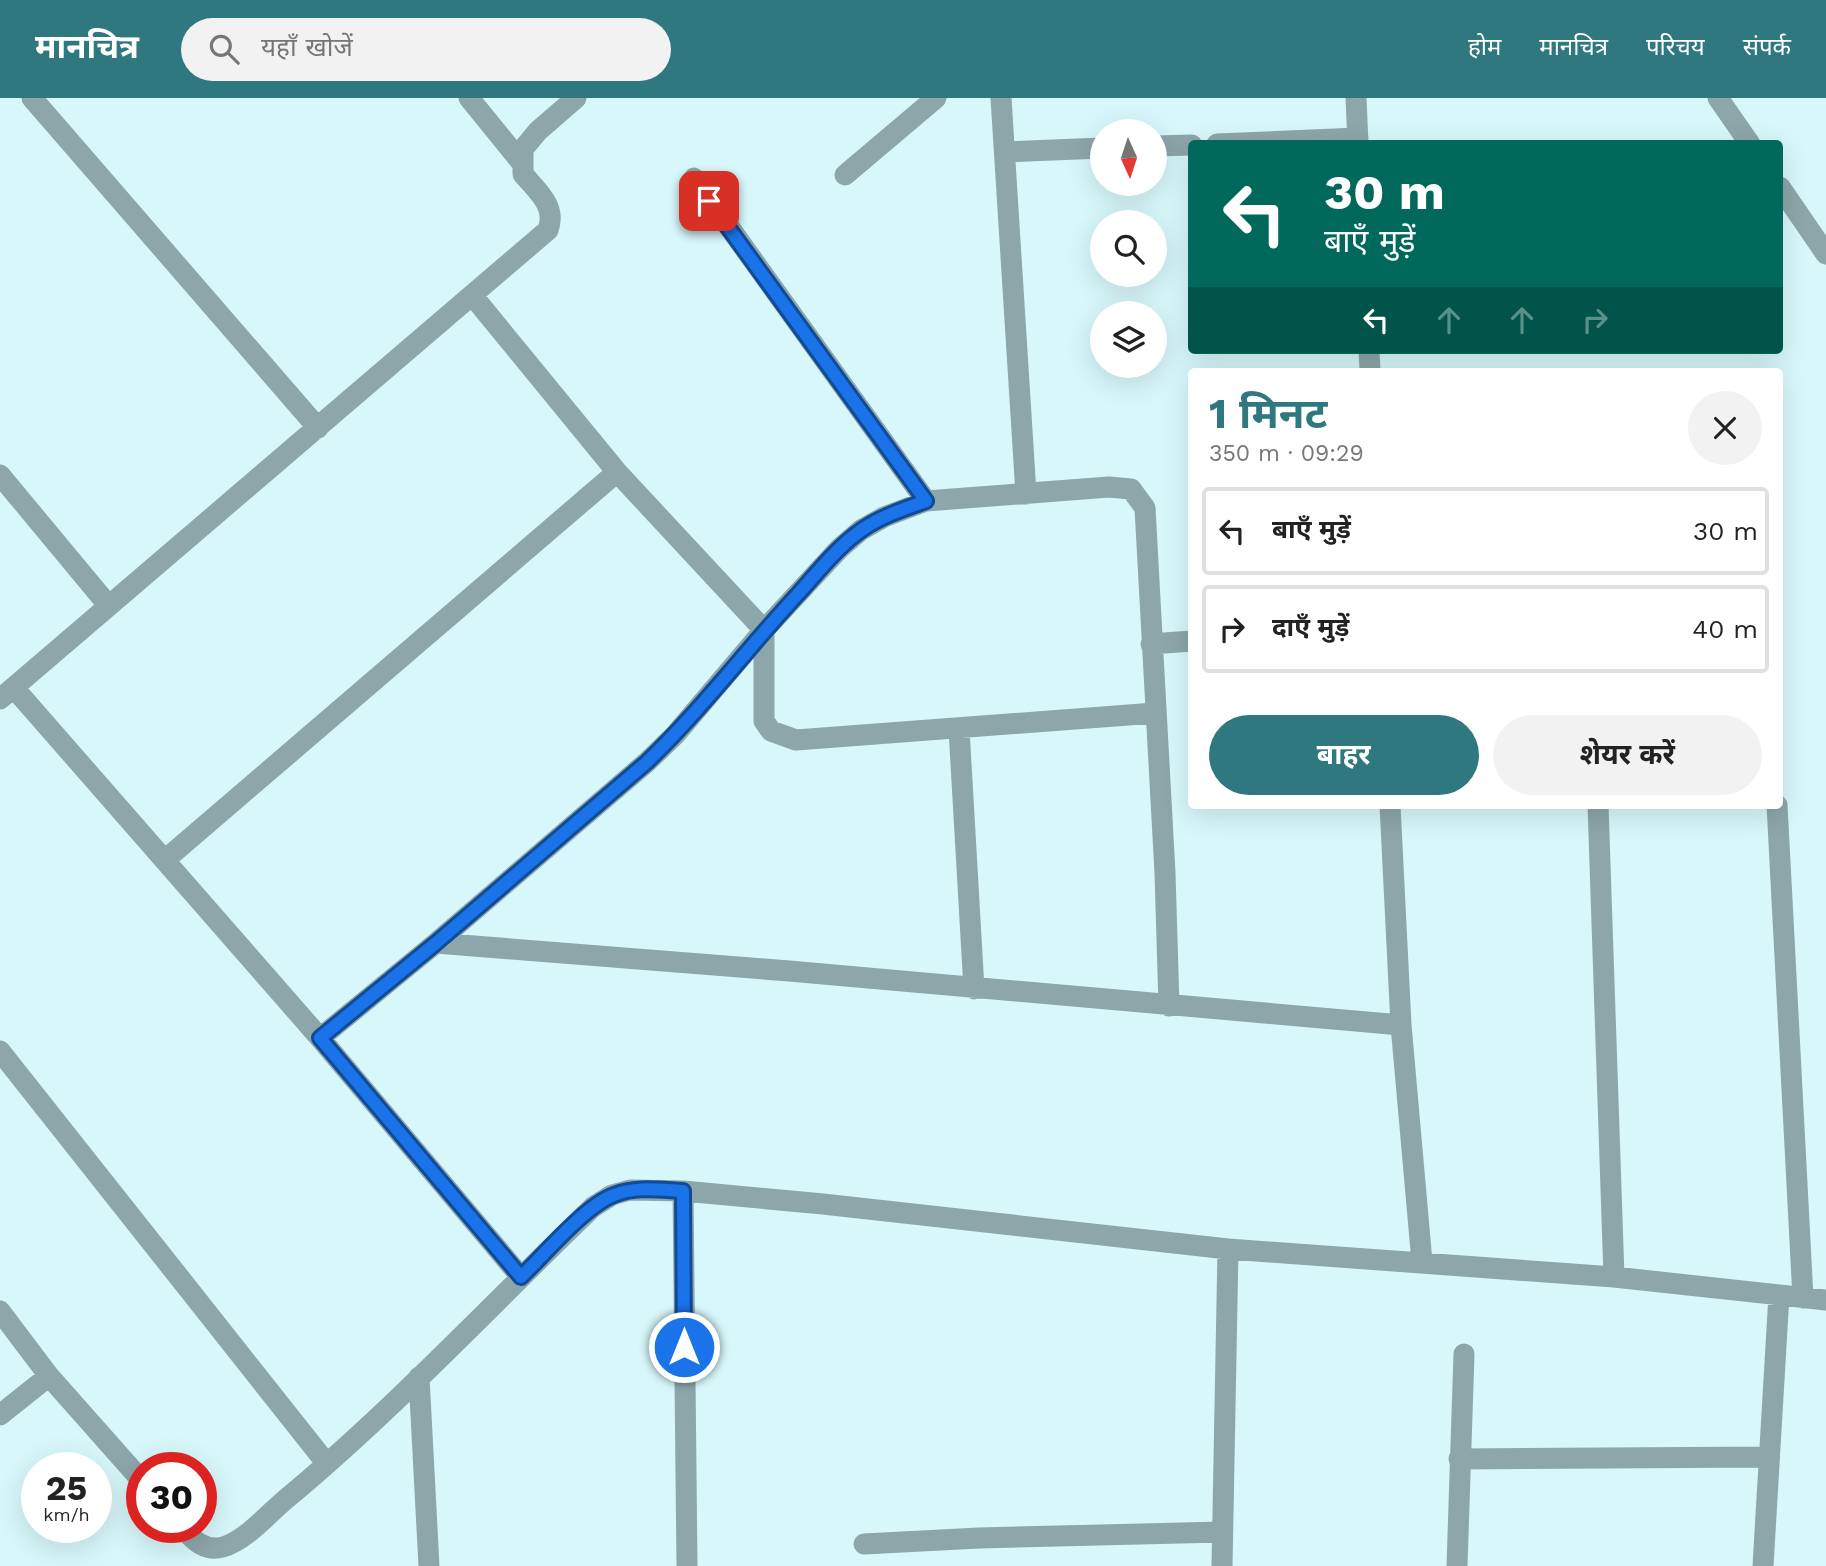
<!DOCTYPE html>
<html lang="hi">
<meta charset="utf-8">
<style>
:root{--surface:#fff;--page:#f2f2f2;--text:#222;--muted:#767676;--line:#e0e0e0;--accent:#2f787f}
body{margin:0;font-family:"Work Sans","Noto Sans Devanagari",sans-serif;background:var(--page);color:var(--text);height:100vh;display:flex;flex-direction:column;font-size:26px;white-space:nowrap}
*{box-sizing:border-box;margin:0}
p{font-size:23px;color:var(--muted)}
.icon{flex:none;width:38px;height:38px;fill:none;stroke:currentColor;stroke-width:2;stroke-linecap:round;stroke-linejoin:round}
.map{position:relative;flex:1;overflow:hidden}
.details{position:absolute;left:1188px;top:270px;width:595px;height:441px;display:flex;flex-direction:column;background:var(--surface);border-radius:7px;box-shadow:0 7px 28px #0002}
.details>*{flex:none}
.hud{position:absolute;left:1188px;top:42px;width:595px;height:214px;border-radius:7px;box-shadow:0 7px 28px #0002;background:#00695c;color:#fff;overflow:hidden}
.needle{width:46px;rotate:177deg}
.fabs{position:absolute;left:1090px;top:21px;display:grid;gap:14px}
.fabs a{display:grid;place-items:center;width:77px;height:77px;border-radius:50%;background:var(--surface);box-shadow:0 7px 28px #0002;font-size:35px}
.speed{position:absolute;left:21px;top:1354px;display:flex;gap:14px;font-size:35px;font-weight:700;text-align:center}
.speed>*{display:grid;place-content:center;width:91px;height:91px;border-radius:50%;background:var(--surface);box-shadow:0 7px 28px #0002;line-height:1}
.speed small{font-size:18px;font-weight:400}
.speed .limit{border:10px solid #d22;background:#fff;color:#111}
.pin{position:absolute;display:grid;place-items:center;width:60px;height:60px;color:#fff;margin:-30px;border-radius:14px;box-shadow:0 4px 10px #0006}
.me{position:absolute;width:77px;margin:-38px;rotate:0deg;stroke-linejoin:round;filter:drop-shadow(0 0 5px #0008)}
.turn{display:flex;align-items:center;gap:24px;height:147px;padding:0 21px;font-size:32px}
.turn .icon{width:91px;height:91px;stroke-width:2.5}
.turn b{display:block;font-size:49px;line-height:60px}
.lanes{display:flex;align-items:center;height:66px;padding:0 21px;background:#0003;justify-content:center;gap:35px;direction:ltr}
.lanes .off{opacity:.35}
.round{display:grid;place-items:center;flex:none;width:74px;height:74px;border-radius:37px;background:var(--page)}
.headline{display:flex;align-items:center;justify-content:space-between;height:119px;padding:0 21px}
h1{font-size:42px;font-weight:700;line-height:52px;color:var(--accent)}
.action{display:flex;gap:14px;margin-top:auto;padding:14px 21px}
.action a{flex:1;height:80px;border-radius:42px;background:var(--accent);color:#fff;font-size:28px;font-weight:700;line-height:80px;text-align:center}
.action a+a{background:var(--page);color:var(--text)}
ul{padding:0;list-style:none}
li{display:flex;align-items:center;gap:21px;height:88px;margin:0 14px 10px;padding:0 7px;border:4px solid var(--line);border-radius:7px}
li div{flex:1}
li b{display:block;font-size:26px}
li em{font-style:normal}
header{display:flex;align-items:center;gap:42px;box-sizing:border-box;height:98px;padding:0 35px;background:var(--accent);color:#fff}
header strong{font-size:33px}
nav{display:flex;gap:38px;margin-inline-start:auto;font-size:24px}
.search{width:490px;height:63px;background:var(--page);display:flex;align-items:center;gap:18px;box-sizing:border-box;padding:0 24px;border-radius:38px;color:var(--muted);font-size:26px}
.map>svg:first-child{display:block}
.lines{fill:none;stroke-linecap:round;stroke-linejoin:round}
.minor{stroke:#8da6a9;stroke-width:21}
.route-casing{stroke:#114b97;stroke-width:18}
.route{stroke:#1a73e8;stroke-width:12}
</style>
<header>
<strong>मानचित्र</strong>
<div class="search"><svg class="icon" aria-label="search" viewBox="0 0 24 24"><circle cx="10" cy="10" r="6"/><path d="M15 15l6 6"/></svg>यहाँ खोजें</div>
<nav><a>होम</a><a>मानचित्र</a><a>परिचय</a><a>संपर्क</a></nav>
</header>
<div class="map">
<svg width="1826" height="1468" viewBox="0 0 1826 1468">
<rect width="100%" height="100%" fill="#d7f7fa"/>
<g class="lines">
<path class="minor" d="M32 0 318 330
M469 0 521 64
M1001 0 1026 396
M1356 0 1358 46
M1718 0 1750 46
M1217 46 1358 40
M1155 48 1192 47
M1006 54 1102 50
M845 77 936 0
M694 80 926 403
M1780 89 1826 156
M472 197 617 374 764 532V623L771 633 796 642 1155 615
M1369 252 1370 273
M0 377 108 507
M1151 546 1192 543
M14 590 320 940 521 1179
M0 601 548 132C557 108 537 93 523 76V51L538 33 576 0
M959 631 974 891
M1390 707 1401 927 1422 1164
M1598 707 1614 1179
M1777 707 1803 1200
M166 761 617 374
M436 845 789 873 1401 927
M320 940 436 845 647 664 675 637 764 532 839 451 861 432 884 419 926 403 1109 389 1131 391 1145 410 1165 775 1169 908
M0 953 327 1366
M683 1093 687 1468
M0 1213 49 1278 142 1383
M419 1279 429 1468
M0 1317 49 1278
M1459 1361 1768 1359
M183 1430C193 1442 205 1454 223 1449 245 1443 268 1416 286 1401 394 1311 491 1207 593 1109L612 1097 630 1092 683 1093 823 1106 1228 1151 1614 1179 1826 1202
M864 1446 979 1440 1222 1434
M1222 1468 1228 1151
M1457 1468 1464 1256
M1763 1468 1779 1197"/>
</g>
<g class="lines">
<g class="route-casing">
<path id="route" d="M684 1249 683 1093C661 1092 635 1088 614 1097 586 1107 544 1157 521 1179L320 940 436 845 647 664C701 612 747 551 798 496 818 474 838 448 863 431 882 418 904 411 926 403L709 103"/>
</g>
<use href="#route" class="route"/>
</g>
</svg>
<div class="fabs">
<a><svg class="needle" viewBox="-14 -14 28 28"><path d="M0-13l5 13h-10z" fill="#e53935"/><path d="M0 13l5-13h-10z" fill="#767676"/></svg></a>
<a><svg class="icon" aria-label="search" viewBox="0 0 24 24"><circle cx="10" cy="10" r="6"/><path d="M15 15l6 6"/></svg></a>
<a><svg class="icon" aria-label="layers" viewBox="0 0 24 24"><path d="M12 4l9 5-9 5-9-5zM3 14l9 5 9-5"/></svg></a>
</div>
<div class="speed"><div>25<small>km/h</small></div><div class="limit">30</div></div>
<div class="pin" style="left:709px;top:103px;background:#d93025"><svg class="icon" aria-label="arrive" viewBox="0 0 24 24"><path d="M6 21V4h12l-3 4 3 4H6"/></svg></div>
<svg class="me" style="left:684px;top:1249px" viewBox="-20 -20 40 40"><circle r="17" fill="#1a73e8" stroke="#fff" stroke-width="3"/><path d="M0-11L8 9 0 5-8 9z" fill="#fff"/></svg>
<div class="hud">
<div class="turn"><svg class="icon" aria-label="left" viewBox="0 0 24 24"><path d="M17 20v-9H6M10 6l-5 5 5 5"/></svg><div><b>30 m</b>बाएँ मुड़ें</div></div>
<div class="lanes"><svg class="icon" aria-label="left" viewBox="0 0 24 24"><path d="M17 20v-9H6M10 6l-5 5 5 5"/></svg><svg class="icon off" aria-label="ahead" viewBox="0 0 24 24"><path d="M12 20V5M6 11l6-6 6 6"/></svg><svg class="icon off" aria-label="ahead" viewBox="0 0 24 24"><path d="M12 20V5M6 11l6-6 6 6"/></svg><svg class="icon off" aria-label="right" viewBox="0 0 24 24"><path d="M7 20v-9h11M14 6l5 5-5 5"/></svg></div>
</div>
<section class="details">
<div class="headline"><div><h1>1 मिनट</h1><p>350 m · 09:29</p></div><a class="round"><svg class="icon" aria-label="close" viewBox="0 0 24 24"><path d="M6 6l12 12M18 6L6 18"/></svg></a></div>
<ul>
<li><svg class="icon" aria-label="left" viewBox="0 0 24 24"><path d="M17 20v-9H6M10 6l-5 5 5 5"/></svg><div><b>बाएँ मुड़ें</b></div><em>30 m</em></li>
<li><svg class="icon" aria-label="right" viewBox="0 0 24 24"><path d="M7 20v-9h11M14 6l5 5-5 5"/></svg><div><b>दाएँ मुड़ें</b></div><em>40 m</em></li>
</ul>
<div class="action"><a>बाहर</a><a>शेयर करें</a></div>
</section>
</div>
